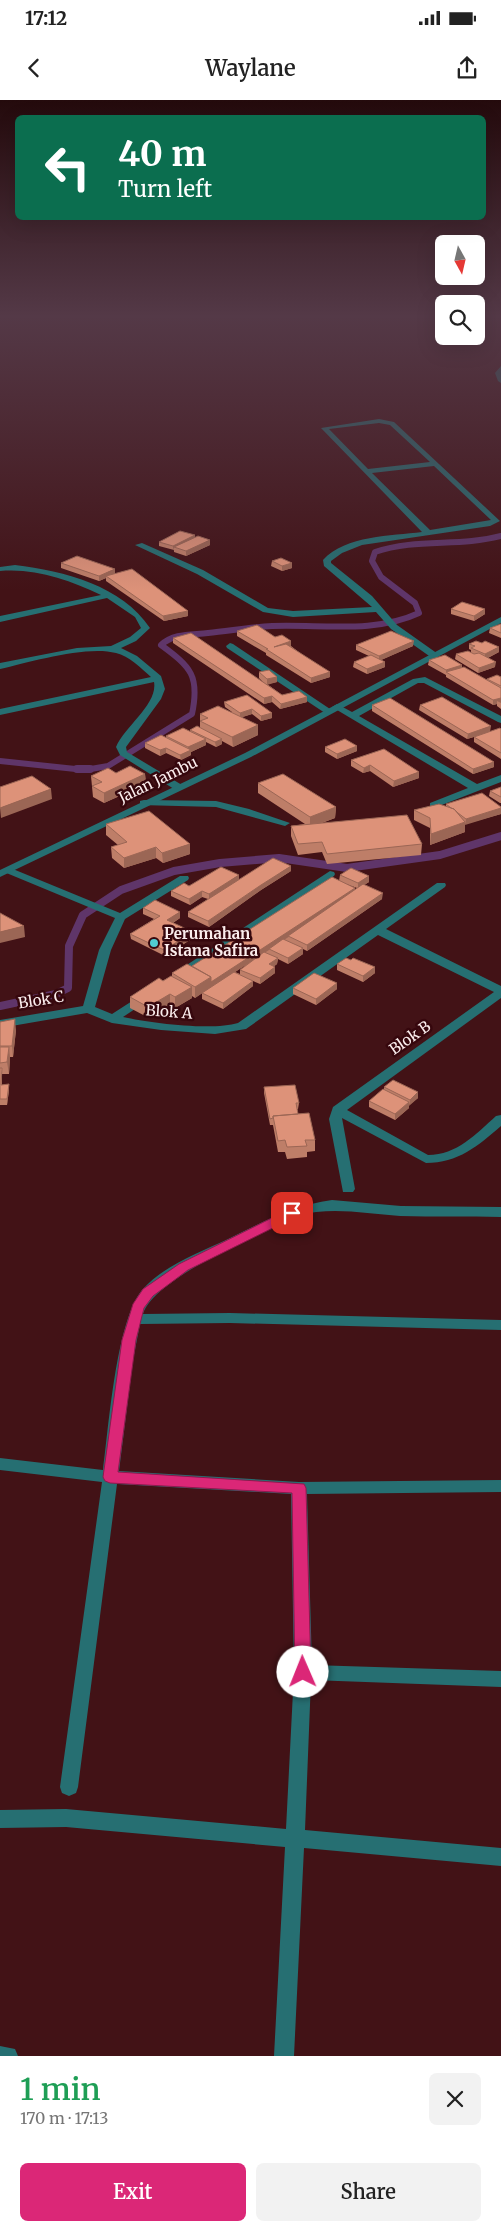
<!DOCTYPE html>
<meta charset="utf-8">
<style>
:root{--surface:#fff;--page:#f2f2f2;--text:#222;--muted:#767676;--accent:#db2777}
body{margin:0;font-family:Merriweather,serif;background:var(--page);color:var(--text);height:100vh;display:flex;flex-direction:column;font-size:19px;white-space:nowrap}
*{box-sizing:border-box;margin:0}
p{font-size:16px;color:var(--muted)}
.icon{flex:none;width:28px;height:28px;fill:none;stroke:currentColor;stroke-width:2;stroke-linecap:round;stroke-linejoin:round}
.map{position:relative;height:1956px;overflow:hidden}
.sheet{display:flex;flex-direction:column;background:var(--surface);flex:1}
.sheet>*{flex:none}
.guide{position:absolute;left:15px;top:15px;width:471px;height:105px;border-radius:8px;box-shadow:0 5px 20px #0002;background:#0b6e4f;color:#fff;overflow:hidden}
.needle{width:32px;rotate:172deg}
.tools{position:absolute;left:435px;top:135px;display:grid;gap:10px}
.tools a{display:grid;place-items:center;width:50px;height:50px;border-radius:8px;background:var(--surface);box-shadow:0 5px 20px #0002;font-size:25px}
.pin{position:absolute;display:grid;place-items:center;width:42px;height:42px;color:#fff;margin:-21px;border-radius:10px;box-shadow:0 2px 8px #0006}
.me{position:absolute;width:55px;margin:-28px;rotate:359deg;stroke-linejoin:round;filter:drop-shadow(0 0 4px #0008)}
.turn{display:flex;align-items:center;gap:18px;height:105px;padding:0 20px;font-size:22px}
.turn .icon{width:65px;height:65px;stroke-width:2.5}
.turn b{display:block;font-size:35px;line-height:42px}
.round{display:grid;place-items:center;flex:none;width:52px;height:52px;border-radius:8px;background:var(--page)}
.head{display:flex;align-items:center;justify-content:space-between;height:85px;padding:0 20px}
h1{font-size:30px;font-weight:600;line-height:38px;color:#1e9e55}
.primary-button{display:flex;gap:10px;margin-top:auto;padding:10px 20px}
.primary-button a{flex:1;height:58px;border-radius:8px;background:var(--accent);color:#fff;font-size:20px;font-weight:600;line-height:58px;text-align:center}
.primary-button a+a{background:var(--page);color:var(--text)}
.status{display:flex;justify-content:space-between;align-items:center;height:35px;padding:0 25px;background:var(--surface);direction:ltr}
.status svg{height:14px;fill:currentColor}
header{display:flex;justify-content:space-between;align-items:center;height:65px;padding:0 20px;background:var(--surface);font-size:22px;font-weight:600}
.map>svg:first-child{display:block}
.lines{fill:none;stroke-linecap:round;stroke-linejoin:round}
.stream-far1{stroke:#5f3569;stroke-width:6}
.stream{stroke:#5f3569;stroke-width:8}
.service{fill:#266f72;fill-rule:evenodd}
.minor{fill:#266f72;fill-rule:evenodd}
.tertiary{fill:#266f72;fill-rule:evenodd}
.wall{fill:#be7e68;fill-rule:evenodd}
.shaded-wall{fill:#9b6655}
.building{fill:#dd9279;stroke:#9b6655}
.route{fill:#db2777;stroke:#8e194d}
.poi-dot{fill:#51ccd1;stroke:#36070d;stroke-width:2}
.labels{text-anchor:middle;stroke-width:5;stroke-linejoin:round;paint-order:stroke}
.street-label{font-size:15px;fill:#fbeded;stroke:#36070d}
.poi-label{font-size:15px;font-weight:bold;fill:#fbeded;stroke:#36070d;text-anchor:start}
</style>
<div class="status"><b>17:12</b><svg viewBox="0 0 49 12"><path d="M0 12V9h3v3zM5 12V6h3v6zM10 12V3h3v9zM15 12V0h3v12zM26 1h20v11H26zM47 4h2v5h-2z"/></svg></div>
<header><svg class="icon" aria-label="back" viewBox="0 0 24 24"><path d="M15 5l-7 7 7 7"/></svg>Waylane<svg class="icon" aria-label="share" viewBox="0 0 24 24"><path d="M12 15V3M7 8l5-5 5 5M5 13v7h14v-7"/></svg></header>
<div class="map">
<svg width="501" height="1956" viewBox="0 0 501 1956">
<rect width="100%" height="100%" fill="#421216"/>
<g class="lines">
<path class="stream-far1" d="M0 661 85 670 108 666 192 614C200 576 191 567 161 545 174 533 191 535 208 533 229 531 251 527 272 526 321 524 374 534 419 513L415 503 381 477 372 461 375 452C416 438 459 447 501 436"/>
<path class="stream" d="M77 669H90
M0 906 56 894 68 888 69 846 83 815 121 790 174 771 220 763 279 758 347 768 440 755 501 736"/>
<path class="service" d="M501 266V283L498 281 495 273Z
M144 700 216 701 249 709 290 723 285 726 216 707 140 705V701Z"/>
<path class="minor" d="M379 319 394 322 500 421 490 426 362 445 342 453 331 461V463L372 496 397 525 438 554V558H432L391 529 376 512 293 517 263 512 197 474 135 445 142 443 203 470 268 508 293 511 372 507 324 466 323 460C346 435 391 436 422 432L321 328ZM379 323 390 325 430 362 368 369 329 329ZM434 366 491 420 430 430 372 373Z
M15 465C65 471 122 486 150 528L136 541 121 548 137 556 161 576 165 589 161 599 126 647 127 652 182 685V689H174L120 655 116 647C125 626 158 604 154 582L0 615V609L151 577C141 568 129 556 116 553 87 545 30 562 0 569V563L77 548 111 546 130 537 141 528 135 517 107 498 0 522V516L101 495C69 480 36 468 0 471V467Z
M230 543 233 544 333 611 331 613H325L227 548 226 546Z
M425 577 501 616V623L498 622 424 583H418L359 616 477 684 501 675V682L434 708 430 707V703L468 688 332 607 337 604 352 612 413 579Z
M8 767 120 813 180 776H188L189 778 188 780 125 819 111 850 95 907 112 914 143 894 149 898 147 901 123 917C150 923 212 931 238 923L437 783H445L446 785 445 787 386 829 501 886V898L347 1010 428 1055C457 1055 476 1034 496 1016L501 1015V1026C478 1046 458 1063 426 1063L342 1018 355 1089 353 1092H343L329 1019 333 1007 494 892 378 835 246 929 215 934 161 930 112 923 87 913 0 928V920L83 906 99 850 115 818 4 772 3 770Z
M330 771 334 772 335 774 334 776 183 876H175L173 874Z
M332 1100 401 1106 501 1107V1117C468 1116 434 1117 400 1116 365 1114 332 1106 297 1116 261 1134 155 1177 143 1214L230 1213 501 1220V1230L230 1223 140 1224 133 1260 119 1371 299 1382 501 1380V1392L307 1394 312 1565 501 1571V1587L311 1580 305 1730 501 1748V1766L304 1748 294 1956H274L285 1747 66 1727 0 1728V1710L66 1709 286 1729 294 1572 291 1394 117 1384 78 1687 76 1693 69 1696 62 1693 60 1687 102 1382 0 1370V1358L103 1370C109 1326 116 1222 142 1190 163 1166 198 1153 226 1140 261 1123 293 1105 332 1100Z
M0 1946 15 1949 18 1956H0Z"/>
<path class="tertiary" d="M501 517V523L251 657 0 777V770L245 653Z"/>
</g>
<path class="wall" d="M195 435V437L210 445 186 456 174 452V450L159 446V442Z
M272 461 292 463V468L282 471 271 466Z
M61 463 115 474 188 511V516L164 521 106 481V478L99 481 61 468Z
M451 509 485 514 474 521 451 514Z
M501 524V538L489 533 490 528Z
M237 531 275 537 291 541V546L330 577 311 583 266 555V553L237 536Z
M173 538 264 583 259 578V572L277 577V582L267 584 282 595 307 597V602L280 609 272 602 264 604 173 543Z
M469 544 499 552 488 558 495 567 478 573 455 559 456 554 471 552V550L469 549Z
M356 545 413 546 381 560 385 562V567L367 574 353 567 354 562 369 556 356 550Z
M429 560 462 565V567L486 580 487 579 501 577V609L497 606V604L493 605 446 577V575L428 565Z
M224 602 272 613V618L261 621 252 614 242 617 258 635 233 647 222 641V644L216 647 206 642V645L191 652V655L181 660 166 653 160 656 145 648V643L166 638V636L190 632V630L200 628V614L232 612 225 607Z
M372 605 494 667 473 674 372 611Z
M420 605 490 632 501 629V659L474 642V637L467 639 419 610Z
M357 646V651L337 659 325 652V647Z
M351 660 419 678 393 687 370 671 363 673 351 666Z
M116 673 145 674 146 684 104 703 93 697 91 676Z
M258 683 336 707 335 718 322 723 422 744 421 755 327 764 322 752 298 755 291 736V726L305 724 258 693Z
M501 687V703H500L489 696 490 691Z
M446 704 501 708V714L465 724V732L430 745V728L414 720V710L446 706Z
M106 724 190 754 163 763 156 758 124 768 112 758 111 747 118 745 106 735Z
M291 771 261 790 209 827 188 817V812L208 799 202 797 190 805 171 796V791L189 786 239 779Z
M340 775 369 782 364 785 382 799 307 851 303 849V854L288 864 278 859 277 864 273 867H275V873L260 884 253 881V886L223 909 202 899V893L195 898 192 896V898L175 908 170 905 149 918 130 908V897L172 876V873L192 866 339 781ZM341 782 357 788 355 790V788ZM247 864 240 870V874L235 872Z
M143 808 180 818 173 823 193 838 165 856 131 839 130 834 154 819 143 814Z
M351 860 375 867V873L363 882 337 870V864Z
M337 883V889L316 905 293 894V888Z
M0 922 16 930 13 957H10L9 974H2V985L9 990 7 1005H0Z
M264 987 299 1003 298 1009H297L298 1014 315 1040V1051L307 1052V1057L287 1059 285 1052H278L273 1025H270L264 993Z
M384 987 418 998 409 1005V1008L395 1020 369 1007V1001L384 990Z"/>
<path class="shaded-wall" d="M195 435V440L174 447 173 451V446Z
M210 440V445L186 456V451Z
M292 463V468L282 471V466Z
M115 469V474L106 476V478L99 481V476Z
M485 509V514L474 521V516Z
M188 511V516L164 521 163 516Z
M291 541V546L274 547Z
M414 541 413 546 379 561V556Z
M499 547V552L485 559V554Z
M385 562V567L367 574V569Z
M496 562 495 567 478 573 479 568Z
M462 565 461 570 446 572V575V570Z
M330 572V577L311 583V578Z
M277 577V582L267 585V579Z
M272 596V602L264 604V598Z
M307 597V602L280 609 281 604Z
M501 598V603L497 601V604L493 605V600Z
M252 609V614L240 618V613Z
M272 613V618L261 621V616Z
M258 625V635L233 647 232 637Z
M491 626 490 632 467 639 468 634Z
M206 639V645L191 652V655L181 660 180 655 188 651V647Z
M222 639V644L216 647 215 642Z
M357 646V651L337 659V654Z
M166 648V653L160 656V650Z
M494 662V667L473 674V669Z
M370 665V671L363 673 364 668Z
M419 672V678L393 687 394 681Z
M145 674 146 684 104 703V693Z
M51 689 52 699 1 718 0 708Z
M336 707 335 718 310 727V717Z
M501 708V714L465 725 466 719Z
M465 722V732L430 745 431 734Z
M190 744V754L163 763 162 753Z
M156 747V758L124 768V758Z
M291 766V771L261 790 209 827 208 821 261 785Z
M239 775V781L209 799V794Z
M369 776V782L358 789V783Z
M355 788V794L270 849H269V850L195 898V887Z
M202 791V797L190 805 189 799Z
M383 793 382 799 307 851V845Z
M180 812V818L168 826 167 820Z
M24 826 25 837 0 843V832Z
M193 832V838L165 856 164 850Z
M303 848V854L288 864V858Z
M278 858 277 864 269 870V864Z
M275 867V873L260 884V878Z
M375 867V873L363 882V876Z
M253 881V886L223 909V903Z
M337 883V889L316 905V899Z
M192 887V898L175 908V897Z
M170 894V905L149 918 148 907Z
M15 919 16 930 13 957 12 946Z
M9 947 10 958 9 974 7 962Z
M9 984V990L7 1005V999Z
M418 992V998L409 1006 410 1000Z
M409 1002V1008L395 1020V1014Z"/>
<path class="building" d="M180 431 195 435 173 446 159 442Z
M198 436 210 440 186 451 174 447Z
M77 456 115 469 99 476 61 463Z
M281 458 292 463 282 466 272 461Z
M132 469 188 511 163 516 106 476Z
M462 502 485 509 474 516 451 509Z
M501 524V533L490 528Z
M257 525 275 537 282 535 291 541 274 547 286 544 330 572 311 578 266 549H268L237 531Z
M391 531 414 541 379 556 356 545Z
M191 533 282 595 299 591 307 597 281 604 272 596 264 598 173 538Z
M476 541 482 543 485 541 499 547 485 554 471 548 475 546 469 544Z
M468 551 474 554 479 553 496 562 479 568 456 554Z
M371 555 385 562 367 569 354 562Z
M445 555 462 565 446 570 429 560Z
M464 567 501 588V598L493 600 446 572Z
M269 570 277 577 267 579 259 572Z
M497 575 501 577V586L487 579Z
M247 595 272 613 261 616 252 609 240 613 224 602Z
M442 597 491 626 468 634 420 605Z
M390 598 494 662 473 669 372 605Z
M218 606 258 625 232 637 200 621 208 618 200 614Z
M197 626 222 639 215 642 190 630Z
M183 628 206 639 188 647 166 636Z
M500 628 501 629V653L474 637Z
M161 635 191 650 180 655 166 648 160 650 145 643Z
M345 639 357 646 337 654 325 647Z
M384 649 419 672 394 681 370 665 364 668 351 660Z
M130 666 145 674 104 693 92 686 102 682 91 676 108 668 116 673Z
M283 674 336 707 310 717 258 683Z
M32 676 51 689 0 708V687Z
M501 687V697L490 691Z
M482 693 501 707V708L466 719 458 713 454 709 451 708 446 704Z
M439 704 454 709 465 722 431 734 430 718 414 710Z
M149 711 190 744 162 753 156 747 124 758 111 747 127 742 106 724Z
M407 715 422 744 327 754 322 742 298 744 291 726Z
M273 758 291 766 261 785 208 821 188 812Z
M221 767 239 775 209 794 202 791 189 799 171 791 184 783 189 786Z
M351 768 369 776 358 783 340 775Z
M332 777 355 788 211 882V877L192 866Z
M363 784 383 793 307 845 288 836Z
M155 800 180 812 167 820 193 832 164 850 130 834 160 816 143 808Z
M0 813 24 826 0 832Z
M283 839 303 848 288 858 269 849Z
M264 852 278 858 269 864 275 867 260 878 240 870Z
M346 858 351 860 353 858 375 867 363 876 337 864Z
M187 864 211 877 195 887 172 873Z
M234 872 253 881 223 903 202 893Z
M314 873 337 883 316 899 293 888Z
M171 876 192 887 175 897 170 894 148 907 130 897 159 878 163 881Z
M15 919 12 946H0V922Z
M0 947H9L7 962 0 963Z
M0 968H2L1 985 9 984 7 999H0Z
M393 980 418 992 410 1000 384 987Z
M295 985 299 1003H296L298 1014 273 1016V1018L270 1019 264 987Z
M383 989 409 1002 395 1014 369 1001Z
M309 1013 315 1040H305L307 1046 287 1047 285 1040 278 1041 273 1016Z"/>
<linearGradient id="sky" x2="0" y2="1"><stop stop-color="#240a0c"/><stop offset="0.44" stop-color="#543947"/><stop offset="1" stop-color="#543947" stop-opacity="0"/></linearGradient>
<rect width="501" height="491" fill="url(#sky)"/>
<path class="route" d="M292 1108 299 1113 297 1116 188 1170 153 1196 144 1208 136 1240 118 1372 304 1384 306 1388 311 1572 309 1577 303 1579 298 1577 295 1572 292 1393 110 1383 105 1381 103 1377 122 1240 133 1204 143 1189 179 1164Z"/>
<circle class="poi-dot" cx="154" cy="843" r="5"/>
<g class="labels">
<g class="street-label">
<text transform="translate(158 680) rotate(-26)" y="5">Jalan Jambu</text>
<text transform="translate(41 900) rotate(-9)" y="5">Blok C</text>
<text transform="translate(169 912) rotate(4)" y="5">Blok A</text>
<text transform="translate(410 938) rotate(-35)" y="5">Blok B</text>
</g>
<g class="poi-label">
<text x="164" y="839">Perumahan<tspan x="164" dy="17">Istana Safira</tspan></text>
</g>
</g>
</svg>
<div class="tools">
<a><svg class="needle" viewBox="-14 -14 28 28"><path d="M0-13l5 13h-10z" fill="#e53935"/><path d="M0 13l5-13h-10z" fill="#767676"/></svg></a>
<a><svg class="icon" aria-label="search" viewBox="0 0 24 24"><circle cx="10" cy="10" r="6"/><path d="M15 15l6 6"/></svg></a>
</div>
<div class="pin" style="left:292px;top:1113px;background:#d93025"><svg class="icon" aria-label="arrive" viewBox="0 0 24 24"><path d="M6 21V4h12l-3 4 3 4H6"/></svg></div>
<svg class="me" style="left:303px;top:1572px" viewBox="-20 -20 40 40"><circle r="19" fill="#fff"/><path d="M0-13L10 11 0 6-10 11z" fill="#db2777"/></svg>
<div class="guide">
<div class="turn"><svg class="icon" aria-label="left" viewBox="0 0 24 24"><path d="M17 20v-9H6M10 6l-5 5 5 5"/></svg><div><b>40 m</b>Turn left</div></div>
</div>
</div>
<section class="sheet">
<div class="head"><div><h1>1 min</h1><p>170 m · 17:13</p></div><a class="round"><svg class="icon" aria-label="close" viewBox="0 0 24 24"><path d="M6 6l12 12M18 6L6 18"/></svg></a></div>
<div class="primary-button"><a>Exit</a><a>Share</a></div>
</section>
